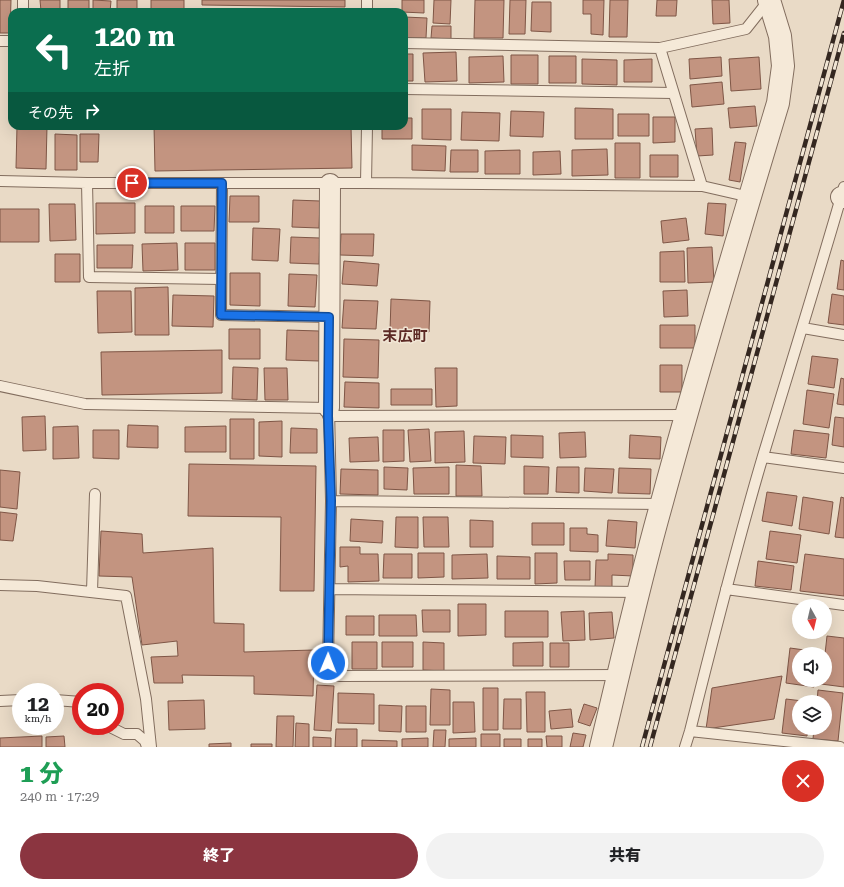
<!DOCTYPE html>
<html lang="ja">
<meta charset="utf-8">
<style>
:root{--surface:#fff;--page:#f2f2f2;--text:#202124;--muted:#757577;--accent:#8b3540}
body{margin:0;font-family:"Roboto Serif","Noto Sans JP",serif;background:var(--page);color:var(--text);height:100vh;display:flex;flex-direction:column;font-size:15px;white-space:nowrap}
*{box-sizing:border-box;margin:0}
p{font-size:13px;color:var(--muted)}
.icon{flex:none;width:22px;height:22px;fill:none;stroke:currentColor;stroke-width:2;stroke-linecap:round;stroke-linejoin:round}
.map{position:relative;height:747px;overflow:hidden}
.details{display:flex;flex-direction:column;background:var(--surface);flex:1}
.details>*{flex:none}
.guide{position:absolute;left:8px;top:8px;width:400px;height:122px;border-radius:12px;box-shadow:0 4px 16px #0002;background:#0b6e4f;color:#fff;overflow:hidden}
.needle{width:26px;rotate:172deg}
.tools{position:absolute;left:792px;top:599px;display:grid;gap:8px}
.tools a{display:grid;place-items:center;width:40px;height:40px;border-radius:50%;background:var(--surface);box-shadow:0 4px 16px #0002;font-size:20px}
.speed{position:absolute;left:12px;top:683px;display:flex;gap:8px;font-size:20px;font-weight:700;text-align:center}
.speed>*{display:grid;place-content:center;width:52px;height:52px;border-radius:50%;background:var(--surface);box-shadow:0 4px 16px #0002;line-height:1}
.speed small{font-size:10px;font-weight:400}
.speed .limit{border:6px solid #d22;background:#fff;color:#111}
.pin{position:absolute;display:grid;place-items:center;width:34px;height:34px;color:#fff;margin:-17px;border:2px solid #fff;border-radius:50%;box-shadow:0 1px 4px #0007}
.me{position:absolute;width:44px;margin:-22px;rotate:1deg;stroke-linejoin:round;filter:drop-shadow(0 0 3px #0008)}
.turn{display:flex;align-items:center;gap:14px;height:84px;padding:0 20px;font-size:18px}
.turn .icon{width:52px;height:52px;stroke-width:2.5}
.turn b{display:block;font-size:28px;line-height:34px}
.then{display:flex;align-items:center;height:38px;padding:0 20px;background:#0003;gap:8px;font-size:15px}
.round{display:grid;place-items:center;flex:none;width:42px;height:42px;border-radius:21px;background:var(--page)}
.summary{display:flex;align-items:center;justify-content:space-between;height:68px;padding:0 20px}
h1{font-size:24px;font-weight:800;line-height:30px;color:#1e9e55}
.button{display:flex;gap:8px;margin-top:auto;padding:8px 20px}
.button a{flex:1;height:46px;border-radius:24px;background:var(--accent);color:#fff;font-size:16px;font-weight:800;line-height:46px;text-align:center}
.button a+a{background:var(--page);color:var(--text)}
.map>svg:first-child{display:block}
.building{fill:#c39480;stroke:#7f5646}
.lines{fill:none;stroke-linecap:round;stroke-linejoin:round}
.service-casing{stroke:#826d5e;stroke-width:12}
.minor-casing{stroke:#826d5e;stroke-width:22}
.tertiary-casing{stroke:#826d5e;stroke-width:24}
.service{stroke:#f5e9d8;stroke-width:10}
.minor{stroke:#f5e9d8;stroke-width:20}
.tertiary{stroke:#f5e9d8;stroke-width:22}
.rail-casing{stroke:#342720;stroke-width:4.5}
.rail{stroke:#f1e6d5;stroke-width:3;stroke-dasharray:9;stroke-linecap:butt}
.route-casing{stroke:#114b97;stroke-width:10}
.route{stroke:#1a73e8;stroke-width:7}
.labels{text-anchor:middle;stroke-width:3;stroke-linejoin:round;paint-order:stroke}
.neighbourhood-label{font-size:15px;font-weight:bold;fill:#5c2924;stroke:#f1e6d5}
</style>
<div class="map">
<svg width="844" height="747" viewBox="0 0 844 747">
<rect width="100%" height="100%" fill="#e9dac6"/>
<path class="building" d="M0 0H11L10 33H0Z
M40 0H60V10L41 11Z
M68 0H89V12H68Z
M93 0 111 1 110 12H93Z
M117 0H137V12H117Z
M151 0H184V12H151Z
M202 0H345V7L202 5Z
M402 0H424V13L402 12Z
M434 0H451L450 24 433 23Z
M475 0H504L503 38H474Z
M510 0H526L525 34H509Z
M583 0H604L603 35 591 34V14H583Z
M610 0H628L627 37H609Z
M657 0H677L676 16H656Z
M712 0H729L730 23 713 24Z
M532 2H551V32L531 31Z
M404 17 427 18 426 38H404Z
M432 26H451V39L431 38Z
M456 52 457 81 425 82 423 53Z
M404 54H413V81H404Z
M511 55H538V84H511Z
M503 56 504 82 469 83V57Z
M549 56H576V83H549Z
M721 57 722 76 690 79 689 59Z
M759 57 761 89 731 91 729 59Z
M582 59 617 60V85L582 84Z
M652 59V82H624V60Z
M722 82 724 104 692 107 690 85Z
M755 106 757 126 730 128 728 108Z
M575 108 613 109V139H575Z
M422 109H451V140L422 139Z
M511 111 544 112 543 137 510 136Z
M462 112 500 113 499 141 461 140Z
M618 114H649V136H618Z
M653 117H675V142L653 143Z
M404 118H412V139H382V126H404Z
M17 126H47L46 169 16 168Z
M63 126H101V127H63Z
M154 126H351L352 168 155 171Z
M712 128 713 155 697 156 695 129Z
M55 134 77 135V170H55Z
M80 134H99L98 162H80Z
M735 142 746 143 740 182 729 180Z
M615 143H640V178H615Z
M412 145 446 146 445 171 412 170Z
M607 149 608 175 572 176V150Z
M451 150H478V172H450Z
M520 150V174H485V151Z
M560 151 561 174 533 175V152Z
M650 155H678V177H650Z
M230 196H259V222H229Z
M293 200 320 201 319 228 292 227Z
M96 203H135V233L96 234Z
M708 203 726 204 723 236 705 234Z
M49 204H75L76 240 50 241Z
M145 206H174V233H145Z
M181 206H215L214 231H181Z
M0 209H39V242H0Z
M686 218 689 240 663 243 661 221Z
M253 228 280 229 278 261 252 260Z
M341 234H374L373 256 340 255Z
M291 237 320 238 319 264 290 263Z
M177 243 178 270 143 271 142 244Z
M185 243H215V270H185Z
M97 245H133L132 268H97Z
M712 247 714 282 688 283 687 248Z
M684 251 685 282H660V252Z
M55 254H80V282H55Z
M841 260 844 261V290L837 289Z
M344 261 379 264 377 286 342 284Z
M230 273H260V306L230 305Z
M289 274 317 275 315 307 288 306Z
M168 287 169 335H135V288Z
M687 290 688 316 664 317 663 291Z
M97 291H131L132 332 98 333Z
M832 294 844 296V325L828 323Z
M173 295 214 296 213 327 172 326Z
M391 299 430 301 429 332 390 331Z
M344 300 378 301 376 329 342 328Z
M660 325H695V348H660Z
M229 329H260V359H229Z
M287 330 319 331V361L286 360Z
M344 339 379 340 378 378 343 377Z
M222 350V393L102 395 101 352Z
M812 356 838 359 834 388 808 384Z
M660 365H682V392H660Z
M233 367 258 368 257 400 232 399Z
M264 368H287L288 400H265Z
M435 368H457V406L436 407Z
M841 378 844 379V405L837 404Z
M345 382 379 383V408L344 407Z
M391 389H432V405H391Z
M807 390 834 394 829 428 803 424Z
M45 416 46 450 23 451 22 417Z
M835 417 844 418V447L832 445Z
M230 419H254V459H230Z
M282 421V457L259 456V422Z
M128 425 158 426V448L127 447Z
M78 426 79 458 53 459V427Z
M226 426V452H185V427Z
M291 428 317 429V453H290Z
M429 429 431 461 410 462 408 430Z
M93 430H119V459L93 458Z
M383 430H404V461L383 462Z
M794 430 829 434 826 458 791 454Z
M464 431 465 462 435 463V432Z
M585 432 586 457 560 458 559 433Z
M511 435 543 436V458L511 457Z
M630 435 661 437 660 459 629 458Z
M474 436 506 437 505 464 473 463Z
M378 437 379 461 350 462 349 438Z
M189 464 316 466 314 591H280L281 517 188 516Z
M456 465 481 466 482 496H456Z
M524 466 549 467 548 494H524Z
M384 467 408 468 407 490 384 489Z
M449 467V494H414L413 468Z
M557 467H579V493L556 492Z
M585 468 614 469 612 493 584 491Z
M619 468 651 469 650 494 618 493Z
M341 469 378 470V495L340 494Z
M0 470 20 472 17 509 0 507Z
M767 492 797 496 792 526 762 521Z
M803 497 833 502 829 534 799 529Z
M841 497 844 498V538L835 537Z
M0 512 17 514 13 541 0 540Z
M396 517H418V548L395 547Z
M423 517H448L449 547H424Z
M351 519 383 521 382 543 350 541Z
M470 520 493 521V547H470Z
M608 520 637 522 635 548 606 546Z
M532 523H564V545H532Z
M570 528H587V534L598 535V552L570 551Z
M101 531 142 534 143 553 213 548 214 623 244 624V652L314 650 313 696 254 694V676L182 675 183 683H154L151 657 178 656 177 641 142 645 132 577 99 576Z
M770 531 801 535 797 563 766 559Z
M340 547H360V554H378L379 581 348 582V566L340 567Z
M418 553H444V577L418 578Z
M535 553H557V583L535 584Z
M384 554H412V578H383Z
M487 554 488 578 452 579V555Z
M608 554 633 555V576L612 575V588H595L596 560H608Z
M805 554 844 559V596L800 591Z
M497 556 530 557V579H497Z
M564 561H590V580H565Z
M758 561 794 566 791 590 755 586Z
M458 604H486V635L458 636Z
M422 610H450V632H423Z
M505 611H548V637H505Z
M584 611 585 640 563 641 561 612Z
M612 612 614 638 590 640 589 613Z
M379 615H416L417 636H379Z
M346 616H374V635H346Z
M827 636 844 638V687L821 684 822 680H825V654Z
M352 642H377V669H352Z
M382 642H413V667H382Z
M423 642 444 643V671L423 670Z
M543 642V666H513V643Z
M550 643H569V667H550Z
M790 648 819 652V654H799V680H815L814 687 786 683Z
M782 676 774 719 706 729 712 688Z
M317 685 334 686 331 731 314 730Z
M483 688H498V730H483Z
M431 689 450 690V725H430Z
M818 690 843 693 838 741 813 739 814 728H825V702H817Z
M526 692H545V732H527Z
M338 693 374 694V724L338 723Z
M504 699H521V729H503Z
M786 699 811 702H799V728H808L807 736 782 733Z
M204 700 205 729 169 730 168 701Z
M453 702H474L475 732 453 733Z
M584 704 597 708 590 726 578 722Z
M379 705 402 706 401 732 379 731Z
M406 706H426V732H406Z
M571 709 573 727 551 729 549 711Z
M277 716H294L293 747H276Z
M296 723 309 724V747H295Z
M336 729H357V747H335Z
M434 730H446L445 747H433Z
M573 733 586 735 583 747H570Z
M481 734H500V747H481Z
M42 736V747H0V738Z
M64 736 65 747H46V737Z
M546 736H562V747H547Z
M313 737 331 738V747H313Z
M428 738V747H402V739Z
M476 738V747H449V739Z
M504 739H521V747H504Z
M528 739H542V747H528Z
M362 740 397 741V747H362Z
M231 743V747H209V744Z
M251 744H272V747H251Z"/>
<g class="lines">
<g class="service-casing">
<path id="service" d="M23 12V0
M367 12V0
M0 41H12
M404 43 660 48 746 29 769 0
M660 48 702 186
M404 89 673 93
M0 181 87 183H366L702 186 750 197
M87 183 89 277 221 279
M222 183 221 315 329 317
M366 183 367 126
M803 328 844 335
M0 386 85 404 329 408 331 501 328 663 339 676 618 675
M328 416 686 415
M763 457 844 468
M331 501 661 504
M0 585 37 586 126 596 146 699 151 747
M330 589 639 592
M726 589 844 605
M92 592 95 494
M55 700 81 702
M0 701 21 700
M108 726 124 734H137L145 741 147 747
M690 731 840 747
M685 747 690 731C713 639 736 547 763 456 790 367 818 277 844 187"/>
</g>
<g class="minor-casing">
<path id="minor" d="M841 197 844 198
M329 408 330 184"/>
</g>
<g class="tertiary-casing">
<path id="tertiary" d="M601 747C621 665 639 583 662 502 698 369 738 236 778 103L783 66 780 36 769 0"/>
</g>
<use href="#service" class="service"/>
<use href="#minor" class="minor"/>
<use href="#tertiary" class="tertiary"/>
<g class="rail-casing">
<path id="rail" d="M642 747 844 0
M650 747 844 33"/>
</g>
<use href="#rail" class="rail"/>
</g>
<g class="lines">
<g class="route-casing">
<path id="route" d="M132 183H222L221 315 329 317 328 416 331 501 328 663"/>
</g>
<use href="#route" class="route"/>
</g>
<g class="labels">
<g class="neighbourhood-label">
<text x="405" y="341">末広町</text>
</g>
</g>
</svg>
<div class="tools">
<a><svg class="needle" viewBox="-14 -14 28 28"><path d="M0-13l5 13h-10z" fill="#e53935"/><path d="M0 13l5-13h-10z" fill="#757577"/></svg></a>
<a><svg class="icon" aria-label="sound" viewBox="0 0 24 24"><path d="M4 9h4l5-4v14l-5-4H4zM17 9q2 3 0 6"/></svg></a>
<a><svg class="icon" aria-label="layers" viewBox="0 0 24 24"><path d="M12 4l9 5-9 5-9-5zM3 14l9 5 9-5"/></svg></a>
</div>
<div class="speed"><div>12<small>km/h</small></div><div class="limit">20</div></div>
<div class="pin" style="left:132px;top:183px;background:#d93025"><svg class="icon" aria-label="arrive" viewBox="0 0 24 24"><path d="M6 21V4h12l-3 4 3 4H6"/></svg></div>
<svg class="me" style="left:328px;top:663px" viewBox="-20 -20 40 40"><circle r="17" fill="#1a73e8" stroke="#fff" stroke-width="3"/><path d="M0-11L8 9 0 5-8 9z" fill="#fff"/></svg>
<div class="guide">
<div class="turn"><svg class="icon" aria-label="left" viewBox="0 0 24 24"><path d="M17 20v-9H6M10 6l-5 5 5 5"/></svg><div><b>120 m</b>左折</div></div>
<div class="then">その先<svg class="icon" aria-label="right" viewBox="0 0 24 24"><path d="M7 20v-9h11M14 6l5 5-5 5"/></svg></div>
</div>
</div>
<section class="details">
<div class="summary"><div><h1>1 分</h1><p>240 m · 17:29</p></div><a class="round" style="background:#d93025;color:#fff"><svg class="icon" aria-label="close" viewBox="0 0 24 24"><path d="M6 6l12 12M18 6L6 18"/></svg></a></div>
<div class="button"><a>終了</a><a>共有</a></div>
</section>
